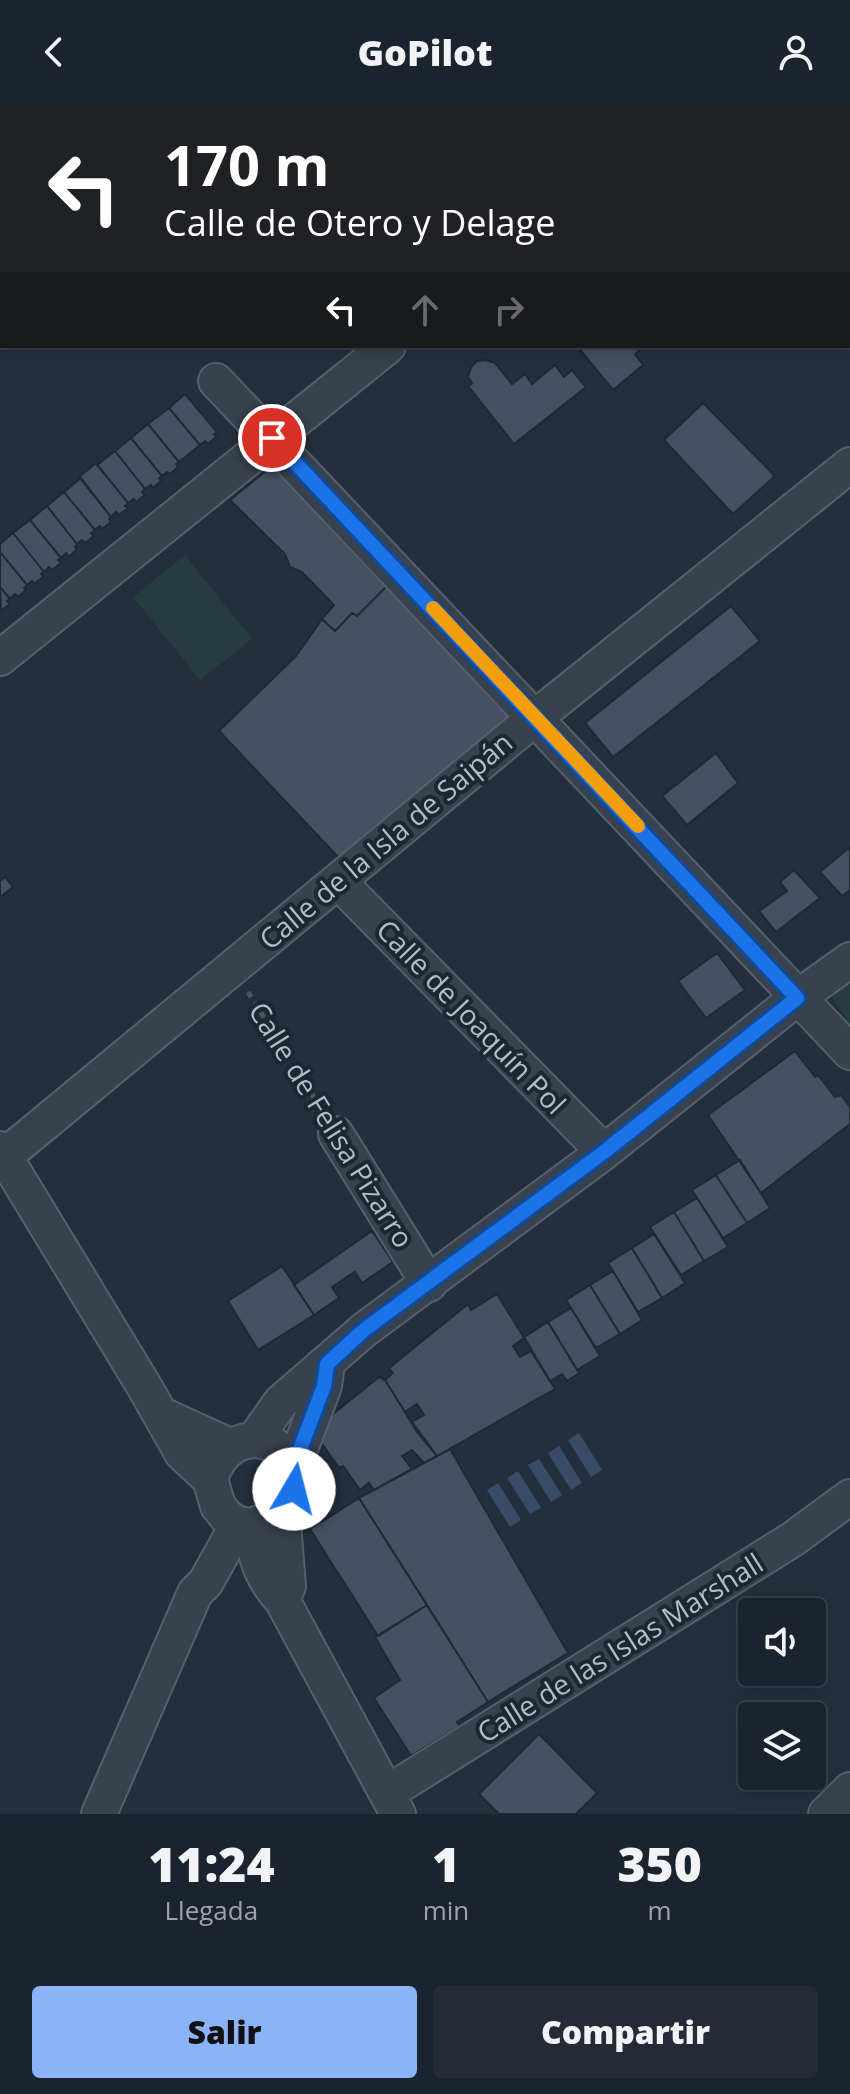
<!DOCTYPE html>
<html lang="es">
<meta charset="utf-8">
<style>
:root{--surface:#1b232e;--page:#242b36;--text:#f1f3f6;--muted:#a0a4aa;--line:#39404a;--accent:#8ab4f8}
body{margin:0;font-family:"Open Sans",sans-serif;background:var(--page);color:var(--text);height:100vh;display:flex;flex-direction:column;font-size:30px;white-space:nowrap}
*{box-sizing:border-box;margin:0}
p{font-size:26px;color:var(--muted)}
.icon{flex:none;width:44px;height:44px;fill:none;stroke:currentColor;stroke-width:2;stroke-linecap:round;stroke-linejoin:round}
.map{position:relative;height:1710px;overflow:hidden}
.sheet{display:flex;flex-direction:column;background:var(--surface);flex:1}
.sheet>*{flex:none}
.guide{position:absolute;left:0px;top:0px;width:850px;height:244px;box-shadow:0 4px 20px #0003,0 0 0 2px var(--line);background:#202124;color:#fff;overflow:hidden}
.fabs{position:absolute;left:738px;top:1494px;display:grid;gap:16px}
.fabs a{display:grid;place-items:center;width:88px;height:88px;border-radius:8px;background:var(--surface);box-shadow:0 4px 20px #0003,0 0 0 2px var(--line);font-size:40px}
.pin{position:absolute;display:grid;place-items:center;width:68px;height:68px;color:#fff;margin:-34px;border:4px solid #fff;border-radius:50%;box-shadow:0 2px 8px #0007}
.me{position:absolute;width:88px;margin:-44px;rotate:8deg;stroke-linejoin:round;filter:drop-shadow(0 0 6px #0008)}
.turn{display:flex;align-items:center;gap:28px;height:168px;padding:0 32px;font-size:36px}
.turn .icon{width:104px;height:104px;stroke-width:2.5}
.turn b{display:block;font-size:56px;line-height:68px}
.lanes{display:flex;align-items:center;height:76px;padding:0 32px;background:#0003;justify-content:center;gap:40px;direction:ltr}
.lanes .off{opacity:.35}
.eta{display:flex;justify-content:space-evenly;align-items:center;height:136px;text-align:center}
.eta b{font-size:48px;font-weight:800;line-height:56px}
.action{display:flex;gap:16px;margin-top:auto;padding:16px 32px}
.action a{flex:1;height:92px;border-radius:8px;background:var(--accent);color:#111;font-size:32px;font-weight:800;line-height:92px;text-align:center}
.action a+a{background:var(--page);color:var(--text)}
header{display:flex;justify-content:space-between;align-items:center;height:104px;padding:0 32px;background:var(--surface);font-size:36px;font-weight:800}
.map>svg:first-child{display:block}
.green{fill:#263c3f}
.water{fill:#394c67}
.building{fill:#455162;stroke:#1f2835;stroke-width:2}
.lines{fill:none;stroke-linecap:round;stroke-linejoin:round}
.minor-casing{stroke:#565f6c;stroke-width:38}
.major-casing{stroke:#414a57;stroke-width:46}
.path{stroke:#44595c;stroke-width:5;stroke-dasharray:6 6;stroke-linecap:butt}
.minor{stroke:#38414e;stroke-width:34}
.major{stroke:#56606e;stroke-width:42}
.route-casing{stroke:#114b97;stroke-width:20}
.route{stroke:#1a73e8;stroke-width:14}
.slow{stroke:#f59e0b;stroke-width:14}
.labels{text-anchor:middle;stroke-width:8;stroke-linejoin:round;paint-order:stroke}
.street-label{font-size:28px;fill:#b4bcc9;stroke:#1d2633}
</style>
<header><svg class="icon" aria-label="back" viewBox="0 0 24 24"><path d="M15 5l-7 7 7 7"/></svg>GoPilot<svg class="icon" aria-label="person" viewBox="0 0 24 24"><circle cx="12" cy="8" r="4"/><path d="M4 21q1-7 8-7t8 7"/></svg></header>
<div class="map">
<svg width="850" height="1710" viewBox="0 0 850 1710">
<rect width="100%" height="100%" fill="#242f3e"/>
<path class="green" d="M185 451 252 535 200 576 133 493Z
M850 879V921L832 893Z"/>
<path class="water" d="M579 1329 602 1366 591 1373 568 1336Z
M559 1342 582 1379 571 1386 548 1349Z
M539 1355 562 1391 551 1398 528 1361Z
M518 1367 541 1404 530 1410 507 1374Z
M498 1379 521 1416 510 1423 487 1386Z"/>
<path class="building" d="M577 242H645L635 250 643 261 613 286Z
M486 256 495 259 512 280 525 270 532 280 555 261 564 273 572 266 586 283 514 340 468 282 472 279 468 273 471 263 477 257Z
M185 290 217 328 214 330 216 333 208 340 205 337 200 341 169 304Z
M703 299 775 372 733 410 664 336Z
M169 304 200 341 179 358 148 320Z
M148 320 179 358 176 360 178 363 170 370 167 368 162 372 131 334Z
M131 334 162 372 159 374 161 377 153 384 151 381 145 385 115 347Z
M115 347 145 385 142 388 145 391 136 398 134 395 128 399 97 361Z
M96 359 128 399 125 402 128 404 119 411 116 408 111 413 79 373Z
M272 362 386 483 357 512 352 509 335 527 322 515 334 501 302 468 290 463 285 450 230 396Z
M81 374 111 413 109 415 111 418 102 425 100 422 95 426 64 388Z
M64 388 95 426 91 429 94 432 85 439 82 436 77 440 47 402Z
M47 402 77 440 75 443 77 445 69 453 66 449 61 454 30 416Z
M30 416 61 454 58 456 61 459 52 466 49 463 44 468 13 429Z
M13 429 44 468 41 470 43 473 34 480 32 477 27 481 0 448V440Z
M0 448 27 481 24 484 26 486 18 493 15 490 10 495 0 483Z
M0 483 10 495 7 497 10 500 1 507Z
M386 483 512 611 341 756 219 627 296 552 322 515 335 527 352 509 357 512Z
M731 502 760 537 613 653 585 619Z
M716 649 738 679 687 721 662 692Z
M850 743V786L842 792 820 768Z
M794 766 820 794 776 828 759 807 787 787 780 778Z
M5 773 13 783 0 793V777Z
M717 849 745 886 706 914 678 877Z
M795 947 815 973 818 971 835 993 841 991 850 1003V1020L761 1089 708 1011Z
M740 1056 770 1104 747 1119 716 1071Z
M716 1071 747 1119 723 1134 692 1086Z
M697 1094 728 1143 704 1157 674 1108Z
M674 1108 704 1157 681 1171 650 1123Z
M372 1127 393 1158 362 1179 355 1168 332 1183 339 1194 314 1211 294 1181Z
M654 1130 685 1179 662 1194 632 1144Z
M632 1144 662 1194 638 1208 608 1159Z
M282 1162 314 1211 258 1246 228 1197Z
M613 1167 642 1216 620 1230 590 1181Z
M590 1181 620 1230 596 1244 566 1196Z
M497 1190 524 1234 513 1242 520 1253 531 1247 555 1285 437 1352 412 1318 424 1311 417 1300 405 1308 385 1276 393 1269 389 1264 468 1200 471 1206Z
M571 1204 600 1252 577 1266 548 1218Z
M548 1218 579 1269 567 1277 562 1270 550 1277 524 1233Z
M379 1273 385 1276 417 1328 437 1352 424 1359 412 1346 402 1352 412 1365 374 1386 369 1379 360 1386 343 1362 339 1364 316 1331 323 1318Z
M450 1345 568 1549 488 1598 359 1394Z
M359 1394 427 1501 378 1532 310 1425Z
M427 1501 488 1598 457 1618 460 1622 411 1652 374 1594 400 1576 375 1533Z
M539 1630 597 1689 576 1710H499L479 1690Z"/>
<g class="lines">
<g class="minor-casing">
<path id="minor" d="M150 2 153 0
M0 87 2 86
M216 277 850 948
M0 554 388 242
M339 778 604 1048
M336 1030 429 1180
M0 1045 144 1282 182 1349 210 1375 218 1402 227 1413 238 1420 251 1422 268 1416 282 1407 294 1385V1361L324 1282 327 1260
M0 1056 536 613 850 361
M162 1311 232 1343
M254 1336 281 1298 364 1226 604 1048 797 894 850 856
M210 1375C219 1346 244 1327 274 1341
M282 1407 288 1482 282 1496
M251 1422C255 1452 261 1474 282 1496L398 1710
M387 1689 793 1435 850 1393
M99 1710 195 1489 206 1478 238 1420
M826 1710 850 1686"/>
</g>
<g class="major-casing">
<path id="major" d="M575 0 579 2
M666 0 671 2
M848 83 850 84
M848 123 850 124"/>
</g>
<path class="path" d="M248 888 321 1005"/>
<use href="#minor" class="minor"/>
<use href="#major" class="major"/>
</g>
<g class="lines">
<g class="route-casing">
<path id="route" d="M272 334 797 894 604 1048 364 1226 327 1260 324 1282 294 1361V1385"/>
</g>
<use href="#route" class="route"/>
<path class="slow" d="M433 504 638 722"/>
</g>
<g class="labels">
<g class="street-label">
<text transform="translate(386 737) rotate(-40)" y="10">Calle de la Isla de Saipán</text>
<text transform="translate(471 913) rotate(46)" y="10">Calle de Joaquín Pol</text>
<text transform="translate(331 1021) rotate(58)" y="10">Calle de Felisa Pizarro</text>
<text transform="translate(620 1544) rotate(-32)" y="10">Calle de las Islas Marshall</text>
</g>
</g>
</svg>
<div class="fabs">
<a><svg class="icon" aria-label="sound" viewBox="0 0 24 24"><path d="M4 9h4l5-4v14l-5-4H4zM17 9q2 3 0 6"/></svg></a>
<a><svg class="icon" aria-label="layers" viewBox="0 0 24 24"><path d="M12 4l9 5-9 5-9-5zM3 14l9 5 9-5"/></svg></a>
</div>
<div class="pin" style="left:272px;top:334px;background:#d93025"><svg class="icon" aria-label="arrive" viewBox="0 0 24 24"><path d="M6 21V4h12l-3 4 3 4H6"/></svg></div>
<svg class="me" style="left:294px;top:1385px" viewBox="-20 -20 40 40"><circle r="19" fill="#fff"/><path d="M0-13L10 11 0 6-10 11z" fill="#1a73e8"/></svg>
<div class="guide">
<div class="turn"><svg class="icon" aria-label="left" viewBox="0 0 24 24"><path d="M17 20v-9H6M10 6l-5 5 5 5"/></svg><div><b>170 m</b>Calle de Otero y Delage</div></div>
<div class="lanes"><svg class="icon" aria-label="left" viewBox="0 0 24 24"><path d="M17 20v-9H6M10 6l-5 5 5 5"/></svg><svg class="icon off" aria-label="ahead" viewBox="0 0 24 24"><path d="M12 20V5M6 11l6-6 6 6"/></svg><svg class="icon off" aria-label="right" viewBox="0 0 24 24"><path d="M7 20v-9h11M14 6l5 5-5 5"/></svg></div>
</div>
</div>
<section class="sheet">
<div class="eta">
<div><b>11:24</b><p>Llegada</p></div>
<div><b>1</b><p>min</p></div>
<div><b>350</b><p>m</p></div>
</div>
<div class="action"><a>Salir</a><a>Compartir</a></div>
</section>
